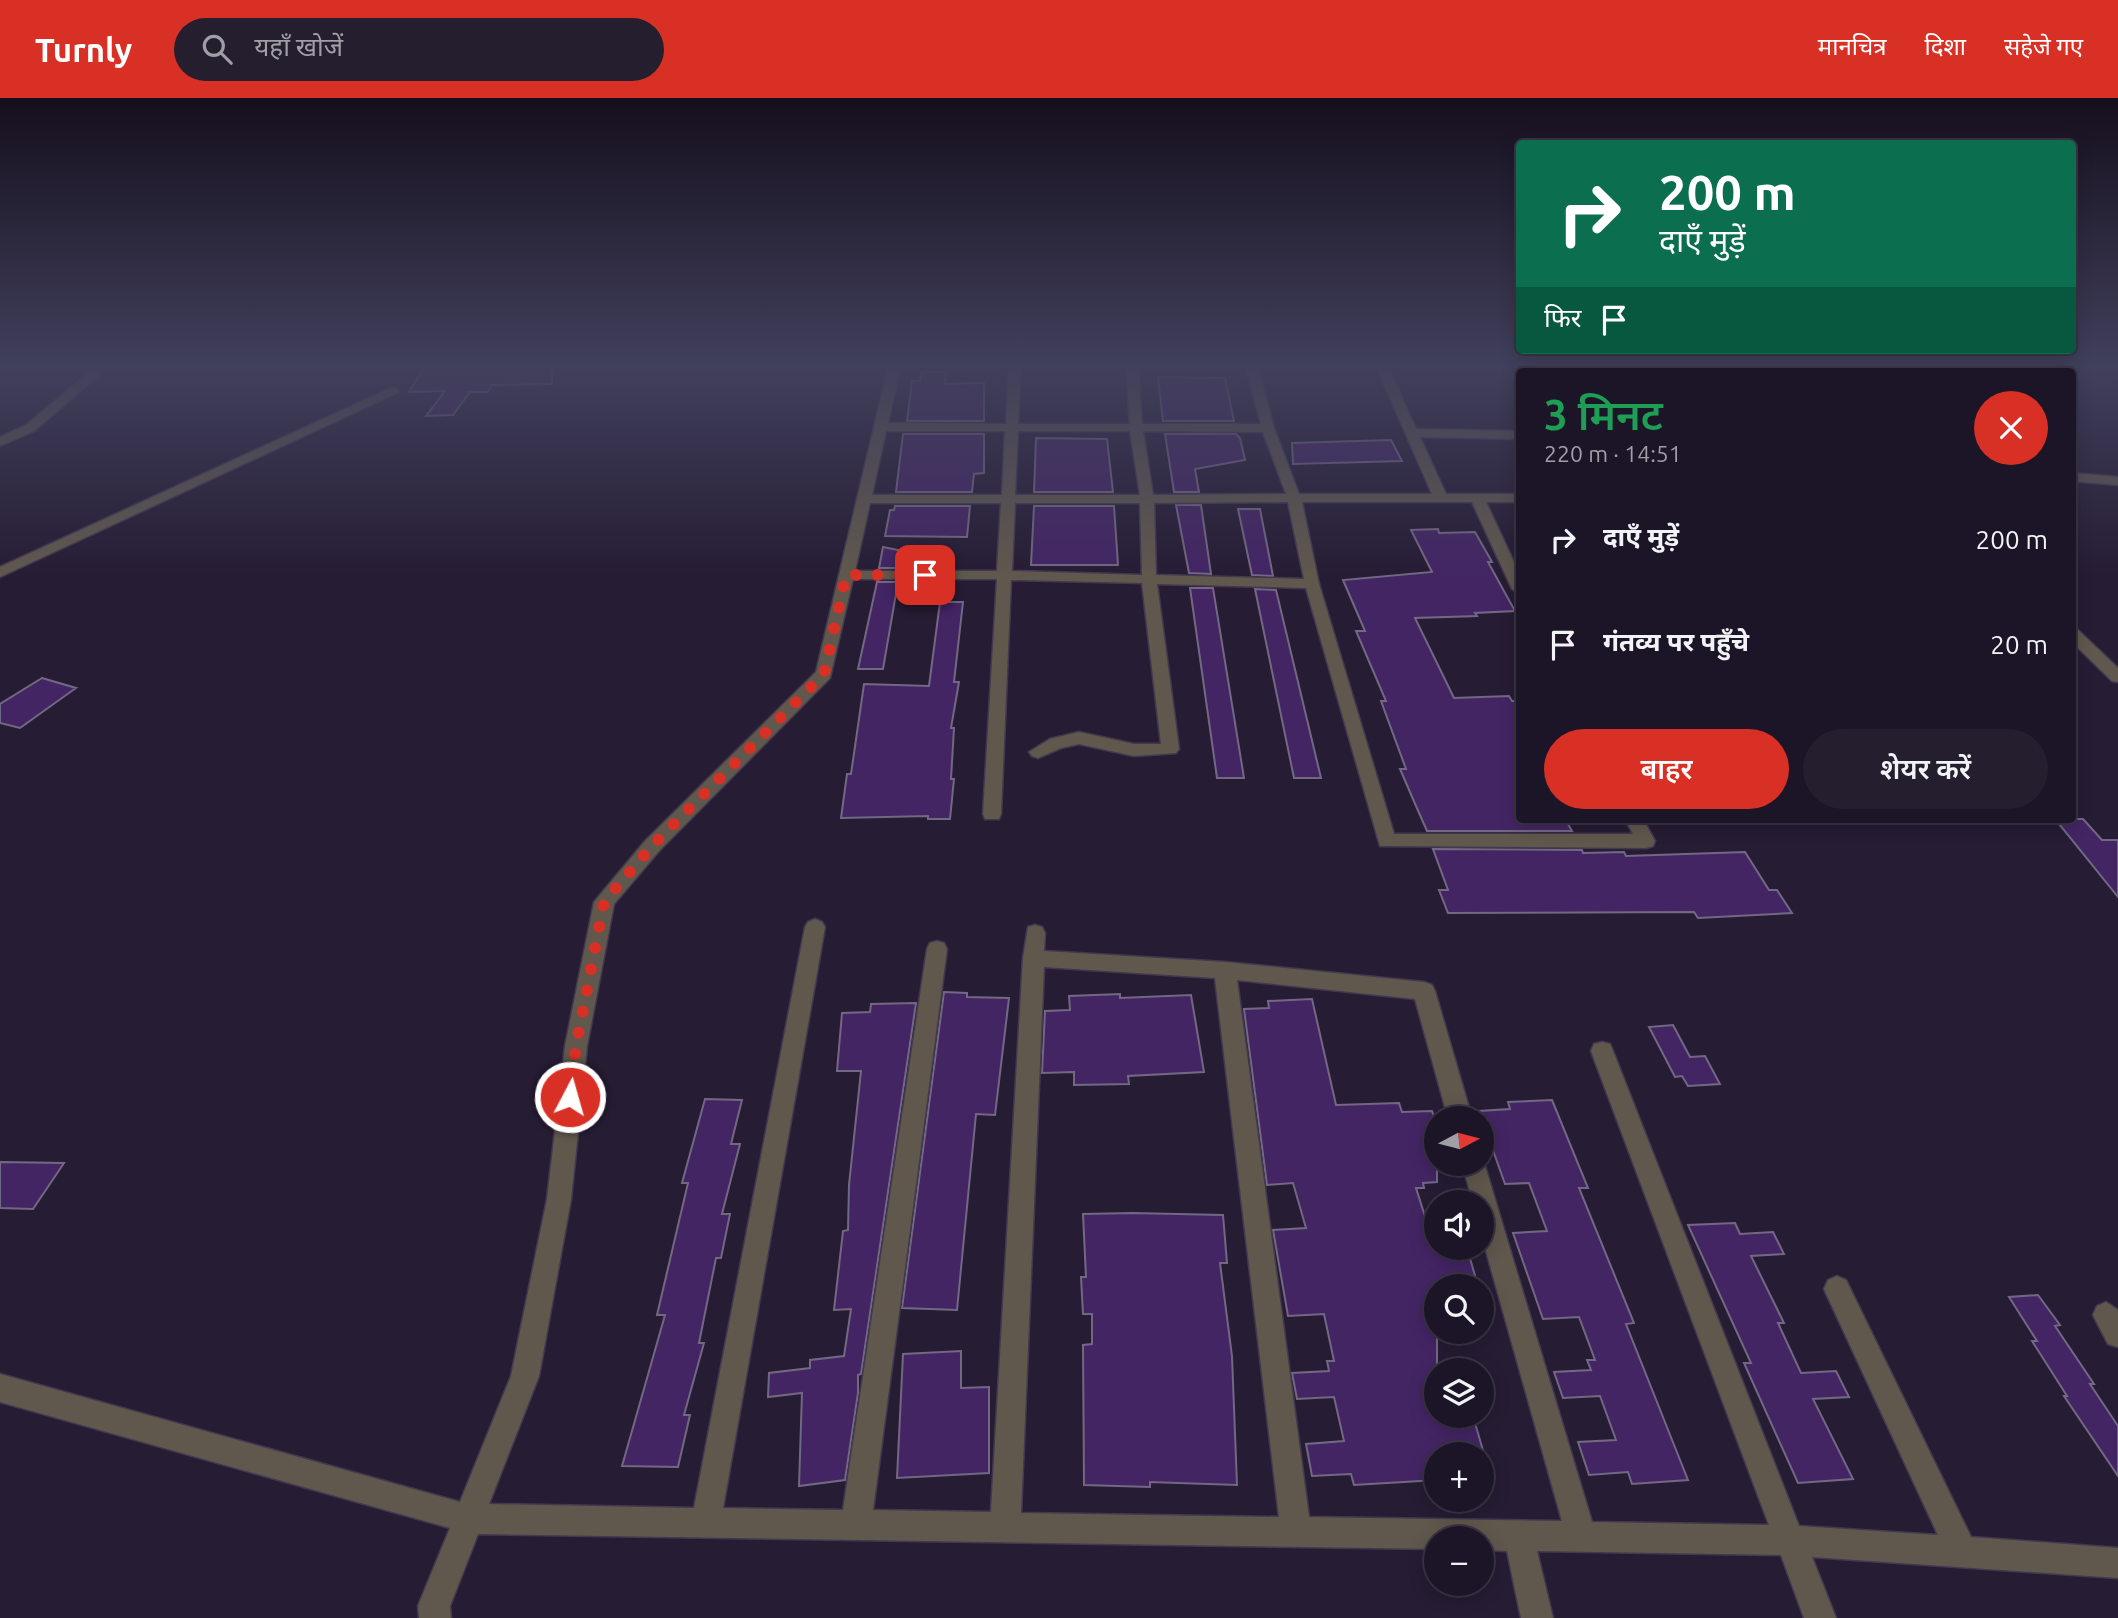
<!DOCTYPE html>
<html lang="hi">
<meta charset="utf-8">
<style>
:root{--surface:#1c1527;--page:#251e2f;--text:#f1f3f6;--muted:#a09fa7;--line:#3a3444;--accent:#d93025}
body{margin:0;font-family:Ubuntu,"Noto Sans Devanagari",sans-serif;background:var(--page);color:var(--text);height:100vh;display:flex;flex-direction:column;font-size:26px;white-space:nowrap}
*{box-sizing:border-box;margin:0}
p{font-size:23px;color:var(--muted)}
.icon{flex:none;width:38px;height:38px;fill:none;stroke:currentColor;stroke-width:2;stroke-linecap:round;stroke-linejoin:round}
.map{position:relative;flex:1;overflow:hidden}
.details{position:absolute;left:1516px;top:270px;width:560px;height:455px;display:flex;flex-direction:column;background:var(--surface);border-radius:7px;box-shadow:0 4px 18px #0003,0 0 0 2px var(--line)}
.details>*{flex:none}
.top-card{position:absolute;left:1516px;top:42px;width:560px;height:214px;border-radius:7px;box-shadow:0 4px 18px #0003,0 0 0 2px var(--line);background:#0b6e4f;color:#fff;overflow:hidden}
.needle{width:46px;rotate:83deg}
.controls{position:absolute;left:1424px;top:1008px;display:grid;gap:14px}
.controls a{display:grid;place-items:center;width:70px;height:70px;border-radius:50%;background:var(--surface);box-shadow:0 4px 18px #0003,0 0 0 2px var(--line);font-size:35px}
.pin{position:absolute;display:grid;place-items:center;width:60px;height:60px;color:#fff;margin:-30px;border-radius:14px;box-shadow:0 4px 10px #0006}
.me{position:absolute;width:77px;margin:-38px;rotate:6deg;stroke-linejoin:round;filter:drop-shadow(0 0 5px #0008)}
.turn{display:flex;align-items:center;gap:24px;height:147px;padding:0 28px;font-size:32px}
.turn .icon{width:91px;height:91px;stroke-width:2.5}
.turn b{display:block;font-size:49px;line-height:60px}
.then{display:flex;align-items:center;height:66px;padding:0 28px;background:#0003;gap:14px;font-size:26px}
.round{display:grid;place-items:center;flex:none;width:74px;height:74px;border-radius:37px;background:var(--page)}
.headline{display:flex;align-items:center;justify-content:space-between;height:119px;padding:0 28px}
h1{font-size:42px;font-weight:600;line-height:52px;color:#1e9e55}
.button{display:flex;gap:14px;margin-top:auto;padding:14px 28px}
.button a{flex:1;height:80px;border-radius:42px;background:var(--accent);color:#fff;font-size:28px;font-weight:600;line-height:80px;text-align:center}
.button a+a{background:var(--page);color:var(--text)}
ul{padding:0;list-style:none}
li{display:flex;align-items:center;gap:21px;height:105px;padding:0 28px}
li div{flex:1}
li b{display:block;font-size:26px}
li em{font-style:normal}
header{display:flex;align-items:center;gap:42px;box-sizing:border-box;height:98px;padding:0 35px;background:var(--accent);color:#fff}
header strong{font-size:33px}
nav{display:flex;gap:38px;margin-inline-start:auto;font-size:24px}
.search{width:490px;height:63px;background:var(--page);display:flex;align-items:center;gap:18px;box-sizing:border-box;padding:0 24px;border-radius:38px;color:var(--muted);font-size:26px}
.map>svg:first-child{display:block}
.building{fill:#432564;stroke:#736884;stroke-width:2}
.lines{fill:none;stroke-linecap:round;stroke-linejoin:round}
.minor-casing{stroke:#42394f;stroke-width:3}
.tertiary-casing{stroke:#42394f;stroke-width:3}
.minor{fill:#60584d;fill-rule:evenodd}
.tertiary{fill:#60584d;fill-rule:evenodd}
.route{stroke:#d93025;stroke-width:12;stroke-dasharray:0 21.6}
</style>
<header>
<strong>Turnly</strong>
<div class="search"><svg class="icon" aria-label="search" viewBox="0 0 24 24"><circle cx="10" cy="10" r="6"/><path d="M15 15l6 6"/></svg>यहाँ खोजें</div>
<nav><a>मानचित्र</a><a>दिशा</a><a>सहेजे गए</a></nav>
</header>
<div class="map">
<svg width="2118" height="1520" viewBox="0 0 2118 1520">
<rect width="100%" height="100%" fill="#261c34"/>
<path class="building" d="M426 266H552V286L492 287 488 294H470L453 317 426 318 445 293 409 294Z
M922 274H946L945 286 984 285V323H907L912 283H920Z
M1158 279 1225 280 1234 323H1163Z
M903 336H984V375L974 376 972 394H896Z
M1165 336H1236L1240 340 1245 362 1195 371 1199 394H1174Z
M1036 340 1107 341 1113 394H1034Z
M1391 342 1402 363 1293 366 1292 345Z
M1176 407H1201L1211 476 1189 475Z
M895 408H970L967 439 885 438 890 412H894Z
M1034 408H1114L1118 467H1031Z
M1238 411H1260L1273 478 1252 477Z
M1438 431 1439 435 1475 434 1492 464H1488L1515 513 1475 515 1477 518 1415 520 1454 600 1509 598 1512 603H1519V721H1565L1572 733H1427L1416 708 1400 671H1406L1381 603H1386L1356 533H1365L1343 482 1432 474 1411 432Z
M883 449 903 453 900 470H879Z
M877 484H898L883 571H858Z
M1190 490H1213L1244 680H1217Z
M1255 491 1276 492 1321 680H1294Z
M940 504H963L954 584H959L951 630H954L951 681H954L950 721H928V718L841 720 847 676H851L864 586 929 588Z
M42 580 76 590 20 630 0 625V606Z
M2055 721H2083L2102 742H2118V799Z
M1433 751 1582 752 1583 755 1624 754 1626 758 1745 754 1769 792H1777L1792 815 1698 820 1694 814 1448 815 1439 792H1448Z
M944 894 967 895V899L1009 900 995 1017 976 1016 957 1212 902 1210Z
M1120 896V900L1191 897 1204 974 1128 978 1129 986 1074 987V974L1042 975 1045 913 1070 912 1069 898Z
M1312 901 1336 1007 1399 1005 1402 1014 1432 1013 1437 1027V1084L1423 1085 1424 1090H1416L1430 1134H1437V1150H1467L1478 1188H1437V1318H1473L1484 1356H1437V1382L1354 1387 1351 1376 1312 1378 1306 1346 1344 1343 1334 1299 1297 1301 1292 1275 1329 1273 1327 1263H1334L1324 1216 1288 1218 1273 1132 1306 1130 1293 1085 1267 1087 1244 911 1269 910 1268 903Z
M916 905 861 1276 858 1277V1295L845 1382 799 1388 802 1295 768 1299 769 1275 810 1270V1262L844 1258 851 1211 834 1212 843 1133 848 1132 849 1087 861 973H837L842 915 870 914 871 906Z
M1673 927 1690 959 1705 958 1720 986 1688 988 1682 978 1675 979 1649 929Z
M705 1001 742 1002 731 1046H740L722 1116H730L721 1160H716L699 1245H704L684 1317H690L678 1369 622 1368 665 1217H657L688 1085H682Z
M1552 1002 1588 1090H1579L1634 1225 1626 1226 1688 1382 1632 1386 1628 1374 1589 1377 1578 1344 1616 1342 1600 1298 1563 1300 1554 1274 1591 1272 1587 1262H1595L1579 1219 1543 1221 1513 1135 1547 1133 1529 1085 1505 1086 1479 1013 1510 1011 1508 1004Z
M0 1064 64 1065 33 1111 0 1110Z
M1132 1115 1223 1117 1227 1165H1220L1232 1258 1237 1387 1150 1384V1389L1084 1387 1083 1247 1092 1246V1216H1083L1081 1179H1086L1083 1116Z
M1735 1125 1740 1136 1773 1134 1784 1156 1751 1158 1784 1225H1778L1801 1275 1836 1273 1849 1299 1813 1301 1853 1381 1798 1385 1744 1265H1751L1688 1127Z
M2038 1197 2060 1227 2055 1228 2094 1286H2090L2118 1328V1378L2064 1298H2067L2032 1243H2037L2009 1199Z
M961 1253V1290L989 1289V1375L897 1380 903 1256Z"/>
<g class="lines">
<g class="minor-casing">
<path id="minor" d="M99 266H112L34 333 0 348V339L26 327Z
M889 266H901L888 325 1006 326 1009 266H1021L1018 326H1130L1126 266H1138L1142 326H1261L1245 266H1257L1274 330 1299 396H1432L1375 266H1387L1416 331 1519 333V341L1420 339 1446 396H1519V404H1486L1519 475V495L1512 491 1472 404H1302L1319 486 1394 736H1633L1625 721H1643L1655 743 1653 748 1646 750 1380 748 1306 490 1157 486 1179 651 1176 655 1134 658 1079 646 1061 650 1038 660 1032 658 1029 654 1050 641 1079 634 1134 646H1161L1142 485 1011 482 1001 716 999 721H985L983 716 997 481H853L830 580 659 753 614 806 587 948 571 1101 539 1278 489 1406 694 1410 805 829 808 824 815 821 822 824 825 829 723 1410 843 1412 927 851 930 845 937 843 944 845 947 851 873 1412 991 1414 1023 860 1028 829 1035 827 1042 829 1045 835 1044 853 1225 864 1424 884 1432 887 1435 893 1472 1020H1448L1415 901 1237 882 1309 1419 1562 1423 1482 1139V1104H1473L1462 1066H1482V1058L1592 1424 1769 1427 1591 953 1594 946 1602 944 1610 946 1613 953 1799 1428 1938 1437 1824 1191 1828 1182 1837 1178 1846 1182 1971 1439 2118 1450V1480L1812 1459 1836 1520H1804L1781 1457 1537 1453 1553 1520H1521L1507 1453 1482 1452V1440H1437V1451L478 1436 450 1508 451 1520H419L418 1508 450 1430 0 1304V1276L460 1404 511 1278 547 1101 565 948 594 804 645 743 816 574ZM886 333H1005L1002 397H872ZM1018 333H1130L1140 397H1015ZM1143 333 1263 334 1286 396 1153 397ZM1288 404 1304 481 1156 477 1154 405ZM870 405H1001L997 473H855ZM1015 405H1140L1142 477 1012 473ZM1044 869 1215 880 1279 1419 1021 1415Z
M1612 266H1624L1630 273H1618Z
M393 289 399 293 397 295 0 479V469Z
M2072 375 2118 379V387L2072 383Z
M2106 1204 2118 1212V1249L2108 1246 2093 1217 2097 1208Z"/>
</g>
<g class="tertiary-casing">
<path id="tertiary" d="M1788 266H1800L1807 273H1795Z
M2072 530 2078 532 2118 570V584L2112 583 2072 544Z"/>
</g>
<use href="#minor" class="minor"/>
<use href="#tertiary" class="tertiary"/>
</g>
<linearGradient id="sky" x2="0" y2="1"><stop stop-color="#150f1d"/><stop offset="0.56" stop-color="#41405c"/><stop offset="1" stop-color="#41405c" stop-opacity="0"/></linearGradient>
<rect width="2118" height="479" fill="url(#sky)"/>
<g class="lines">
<path class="route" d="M570 999 576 948 604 804 652 748 824 576 846 477H925"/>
</g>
</svg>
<div class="controls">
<a><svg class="needle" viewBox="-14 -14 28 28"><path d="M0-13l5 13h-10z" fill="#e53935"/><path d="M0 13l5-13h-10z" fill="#a09fa7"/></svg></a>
<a><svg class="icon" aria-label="sound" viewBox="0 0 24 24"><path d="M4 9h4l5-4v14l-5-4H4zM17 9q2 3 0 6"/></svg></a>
<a><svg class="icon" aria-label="search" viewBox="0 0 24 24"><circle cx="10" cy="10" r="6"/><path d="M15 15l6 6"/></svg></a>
<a><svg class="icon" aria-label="layers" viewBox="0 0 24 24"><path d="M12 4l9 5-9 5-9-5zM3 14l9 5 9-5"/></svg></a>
<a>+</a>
<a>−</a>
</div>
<div class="pin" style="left:925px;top:477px;background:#d93025"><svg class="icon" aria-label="arrive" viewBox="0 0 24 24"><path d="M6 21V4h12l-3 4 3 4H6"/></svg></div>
<svg class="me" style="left:570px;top:999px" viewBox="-20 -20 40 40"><circle r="17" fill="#d93025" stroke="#fff" stroke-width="3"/><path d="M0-11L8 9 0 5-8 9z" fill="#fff"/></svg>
<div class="top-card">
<div class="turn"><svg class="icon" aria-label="right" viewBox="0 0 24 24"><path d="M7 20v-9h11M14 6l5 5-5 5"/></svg><div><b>200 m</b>दाएँ मुड़ें</div></div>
<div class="then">फिर<svg class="icon" aria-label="arrive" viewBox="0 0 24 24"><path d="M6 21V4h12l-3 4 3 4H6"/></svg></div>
</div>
<section class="details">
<div class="headline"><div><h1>3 मिनट</h1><p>220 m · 14:51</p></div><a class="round" style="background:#d93025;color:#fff"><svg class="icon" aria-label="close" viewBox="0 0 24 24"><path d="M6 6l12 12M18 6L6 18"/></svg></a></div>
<ul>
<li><svg class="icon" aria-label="right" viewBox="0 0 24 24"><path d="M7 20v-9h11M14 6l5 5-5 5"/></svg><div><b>दाएँ मुड़ें</b></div><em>200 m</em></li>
<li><svg class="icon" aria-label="arrive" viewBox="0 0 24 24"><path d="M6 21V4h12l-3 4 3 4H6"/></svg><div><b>गंतव्य पर पहुँचे</b></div><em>20 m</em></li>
</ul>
<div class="button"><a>बाहर</a><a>शेयर करें</a></div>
</section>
</div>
